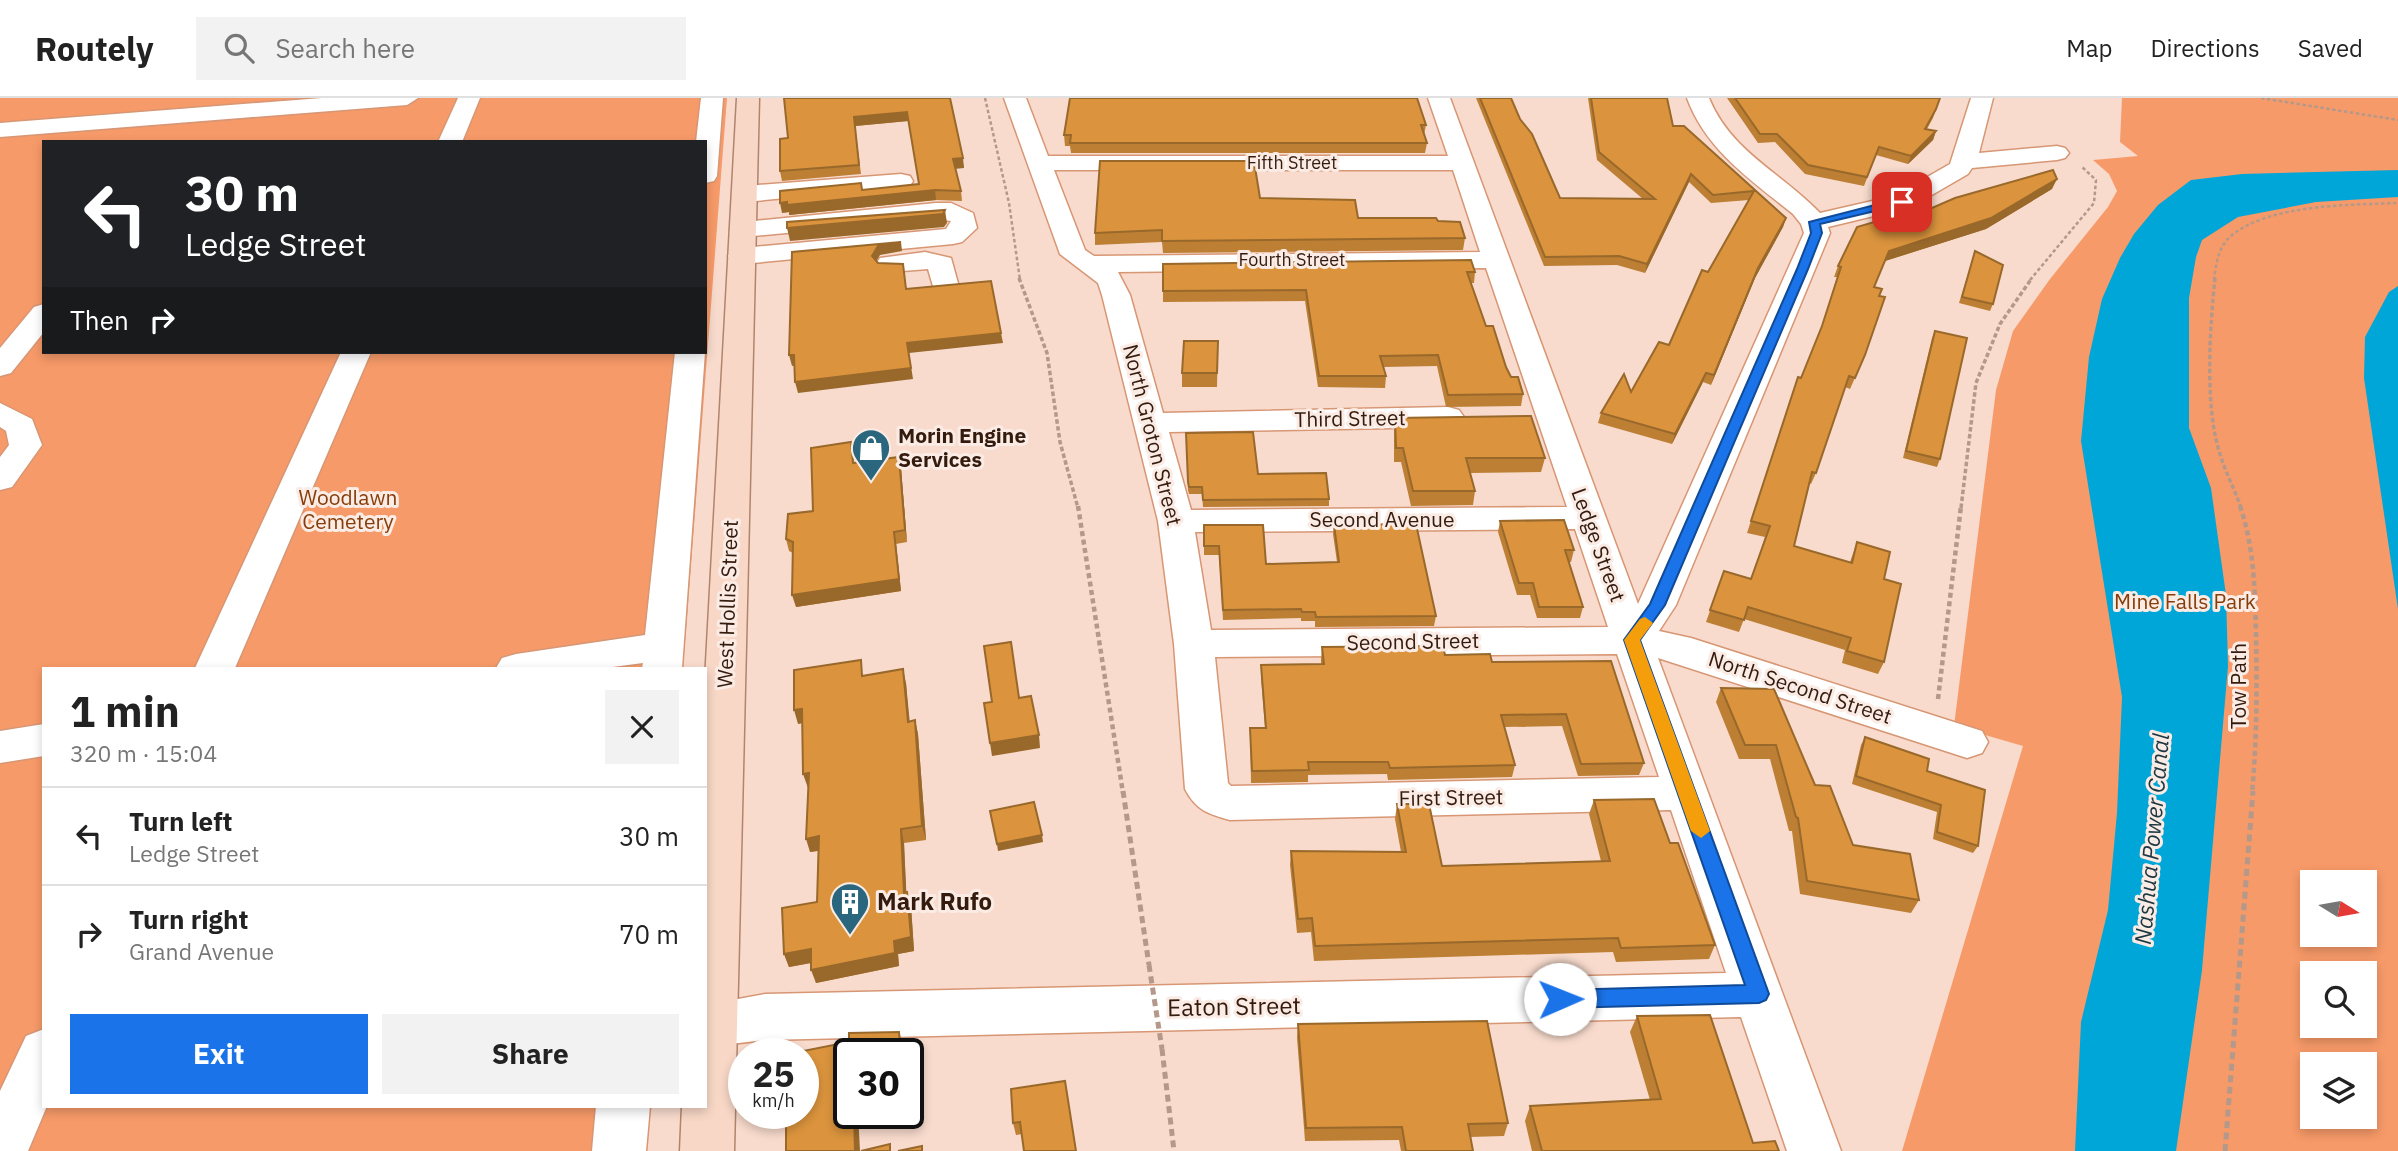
<!DOCTYPE html>
<meta charset="utf-8">
<style>
:root{--surface:#fff;--page:#f2f2f2;--text:#222;--muted:#767676;--line:#e0e0e0;--accent:#1a73e8}
body{margin:0;font-family:"IBM Plex Sans",sans-serif;background:var(--page);color:var(--text);height:100vh;display:flex;flex-direction:column;font-size:26px;white-space:nowrap}
*{box-sizing:border-box;margin:0}
p{font-size:23px;color:var(--muted)}
.icon{flex:none;width:38px;height:38px;fill:none;stroke:currentColor;stroke-width:2;stroke-linecap:round;stroke-linejoin:round}
.map{position:relative;flex:1;overflow:hidden}
.sheet{position:absolute;left:42px;top:569px;width:665px;height:441px;display:flex;flex-direction:column;background:var(--surface);border-radius:0px;box-shadow:0 4px 10px #0003}
.sheet>*{flex:none}
.hud{position:absolute;left:42px;top:42px;width:665px;height:214px;border-radius:0px;box-shadow:0 4px 10px #0003;background:#202124;color:#fff;overflow:hidden}
.needle{width:46px;rotate:101deg}
.fabs{position:absolute;left:2300px;top:772px;display:grid;gap:14px}
.fabs a{display:grid;place-items:center;width:77px;height:77px;border-radius:0px;background:var(--surface);box-shadow:0 4px 10px #0003;font-size:35px}
.speed{position:absolute;left:728px;top:940px;display:flex;gap:14px;font-size:35px;font-weight:700;text-align:center}
.speed>*{display:grid;place-content:center;width:91px;height:91px;border-radius:50%;background:var(--surface);box-shadow:0 4px 10px #0003;line-height:1}
.speed small{font-size:18px;font-weight:400}
.speed .limit{border:4px solid #111;border-radius:10px;background:#fff;color:#111}
.pin{position:absolute;display:grid;place-items:center;width:60px;height:60px;color:#fff;margin:-30px;border-radius:14px;box-shadow:0 4px 10px #0006}
.me{position:absolute;width:77px;margin:-38px;rotate:89deg;stroke-linejoin:round;filter:drop-shadow(0 0 5px #0008)}
.turn{display:flex;align-items:center;gap:24px;height:147px;padding:0 28px;font-size:32px}
.turn .icon{width:91px;height:91px;stroke-width:2.5}
.turn b{display:block;font-size:49px;line-height:60px}
.then{display:flex;align-items:center;height:66px;padding:0 28px;background:#0003;gap:14px;font-size:26px}
.round{display:grid;place-items:center;flex:none;width:74px;height:74px;border-radius:0px;background:var(--page)}
.summary{display:flex;align-items:center;justify-content:space-between;height:119px;padding:0 28px}
h1{font-size:42px;font-weight:700;line-height:52px}
.cta{display:flex;gap:14px;margin-top:auto;padding:14px 28px}
.cta a{flex:1;height:80px;border-radius:0px;background:var(--accent);color:#fff;font-size:28px;font-weight:700;line-height:80px;text-align:center}
.cta a+a{background:var(--page);color:var(--text)}
ul{padding:0;list-style:none}
li{display:flex;align-items:center;gap:21px;height:98px;padding:0 28px;border-top:2px solid var(--line)}
li div{flex:1}
li b{display:block;font-size:26px}
li em{font-style:normal}
header{display:flex;align-items:center;gap:42px;box-sizing:border-box;height:98px;padding:0 35px;background:var(--surface);border-bottom:2px solid var(--line)}
header strong{font-size:33px}
nav{display:flex;gap:38px;margin-inline-start:auto;font-size:24px}
.search{width:490px;height:63px;background:var(--page);display:flex;align-items:center;gap:18px;box-sizing:border-box;padding:0 24px;border-radius:0px;color:var(--muted);font-size:26px}
.map>svg:first-child{display:block}
.green{fill:#f79a69;fill-rule:evenodd}
.water{fill:#00a6d7}
.lines{fill:none;stroke-linecap:round;stroke-linejoin:round}
.minor-casing{stroke:#d79674;stroke-width:3}
.major-casing{stroke:#b1846d;stroke-width:3}
.path-far3{stroke:#b4988a;stroke-width:2.5;stroke-dasharray:3.5 2.5;stroke-linecap:butt}
.path-far2{stroke:#b4988a;stroke-width:3.5;stroke-dasharray:4.5 2.5;stroke-linecap:butt}
.path-far1{stroke:#b4988a;stroke-width:4.5;stroke-dasharray:5 3.5;stroke-linecap:butt}
.path{stroke:#b4988a;stroke-width:5;stroke-dasharray:7 4.5;stroke-linecap:butt}
.minor{fill:#fff;fill-rule:evenodd}
.major{fill:#f8d7c6;fill-rule:evenodd}
.path-bridge{stroke:#b4988a;stroke-width:5;stroke-dasharray:7 4.5;stroke-linecap:butt}
.wall{fill:#bc7f34}
.shaded-wall{fill:#99682b}
.building{fill:#db943d;stroke:#99682b;stroke-width:2}
.route{fill:#1a73e8;stroke:#114b97;stroke-width:2}
.slow{fill:#f59e0b}
.labels{text-anchor:middle;stroke-width:6;stroke-linejoin:round;paint-order:stroke}
.far-street-label{font-size:18px;fill:#351b0e;stroke:#faece5}
.street-label{font-size:21px;fill:#351b0e;stroke:#faece5}
.poi-label{font-size:21px;font-weight:bold;fill:#351b0e;stroke:#faece5;text-anchor:start}
.park-label{font-size:21px;fill:#873d09;stroke:#faece5}
.water-label{font-size:23px;font-style:italic;fill:#1c3743;stroke:#faece5}
.near-poi-label{font-size:24px;font-weight:bold;fill:#351b0e;stroke:#faece5;text-anchor:start}
.near-street-label{font-size:24px;fill:#351b0e;stroke:#faece5}
</style>
<header>
<strong>Routely</strong>
<div class="search"><svg class="icon" aria-label="search" viewBox="0 0 24 24"><circle cx="10" cy="10" r="6"/><path d="M15 15l6 6"/></svg>Search here</div>
<nav><a>Map</a><a>Directions</a><a>Saved</a></nav>
</header>
<div class="map">
<svg width="2398" height="1053" viewBox="0 0 2398 1053">
<rect width="100%" height="100%" fill="#f8dbcd"/>
<path class="green" d="M0 0H727L683 570H44V1008H650L647 1053H0ZM44 44H705V254H44Z
M2122 0H2398V1053H1902L2023 648 1954 628 1996 292 2013 233 2050 181 2108 109 2117 93 2109 76 2093 62 2138 58 2120 44ZM2312 784H2364V836H2312ZM2312 875H2364V928H2312ZM2312 966H2364V1018H2312Z"/>
<path class="water" d="M2398 72V99L2316 104 2238 119 2202 142 2196 159 2189 200V330L2211 390 2226 497 2228 568 2202 872 2176 1053H2075L2081 924 2108 812 2117 715 2122 599 2081 343 2089 259 2102 201 2120 160 2134 136 2158 107 2191 82 2242 76Z
M2398 188V511L2364 280 2365 239 2389 194Z"/>
<g class="lines">
<g class="minor-casing">
<path id="minor" d="M322 0H418L407 7 0 39V25Z
M458 0H480L462 44H438Z
M701 0H723L717 78 714 83 705 85V44H696Z
M1004 0H1026L1048 58H1448L1428 0H1450L1638 506 1804 135 1801 126 1793 116C1751 82 1706 52 1687 0H1709C1731 54 1782 75 1820 115L1894 98 1950 66 1971 0H1993L1979 55 2057 48 2065 50 2069 55 2065 60 2057 62 1972 70 1968 76 1911 109 1828 129 1830 135 1676 507 1659 533 1691 540 1982 633 1988 644 1982 655 1967 660 1658 560 1841 1053H1787L1741 919 765 942 705 949V907L765 896 1726 875 1671 712 1230 722C1208 716 1196 712 1185 691L1174 546 1158 423 1102 197 1098 185 1060 156ZM1054 72H1453L1480 154 1094 158 1085 152ZM1486 170 1567 409 1191 412 1169 334 1448 329 1459 326 1464 319 1459 312 1448 309 1163 315 1130 197 1118 174ZM1575 431 1608 529 1211 532 1195 434ZM1617 556 1659 679 1231 688 1228 685 1215 559Z
M901 76 910 78 913 83 910 88 745 104 736 101 732 96 736 91 745 88Z
M936 105H951L973 115 977 130 962 144 953 146 742 166 732 164 728 158 732 152 742 150 946 131 951 123 936 121 743 139 734 137 730 131 734 125Z
M925 154 951 160 959 189 955 195 945 197 935 195 928 171 890 174 880 172 876 166 880 160Z
M44 206V234L11 275 0 278V250L34 209Z
M341 254H371L235 570H195Z
M675 254H705L682 570H642L643 565 605 570H496L502 560 516 556 645 537Z
M0 305 32 321 42 347 12 389 0 392V359L9 347 6 333 0 329Z
M44 626V658L0 665V633Z
M44 931V1008H47L28 1053H0V993L26 938Z
M596 1008H650L646 1053H592Z"/>
</g>
<g class="major-casing">
<path id="major" d="M737 0H759L734 1053H680L682 1008H705V582Z"/>
</g>
<path class="path-far3" d="M985 0 1009 105 1020 182
M2261 0 2398 22
M2030 182 2094 105 2096 82 2081 68
M2214 182C2216 166 2218 149 2231 138 2269 106 2350 107 2398 105"/>
<path class="path-far2" d="M1019 180 1047 255 1060 344 1078 410
M2215 180C2210 226 2205 305 2218 349 2223 370 2234 389 2241 410
M1961 410 1976 285 2000 226 2032 180"/>
<path class="path-far1" d="M1078 408 1123 695
M2240 408C2254 448 2255 492 2256 535 2257 589 2257 641 2252 695
M1938 601 1961 408"/>
<path class="path" d="M1123 693 1149 867
M1162 951 1174 1053
M2225 1053 2253 693"/>
<use href="#minor" class="minor"/>
<use href="#major" class="major"/>
<path class="path-bridge" d="M1149 867 1162 951"/>
</g>
<path class="wall" d="M950 0 964 70H955L961 93 962 103 936 102 789 117V114L782 115 863 92 919 86 908 23 855 28 861 76 782 83 780 73 788 40Z
M1476 0H1511L1520 21 1560 100 1643 101 1597 62 1588 0H1667L1673 28H1684L1786 120 1783 129 1755 180 1711 287 1703 284 1672 346 1598 325 1601 315 1631 294 1669 247 1708 174 1749 102 1711 105 1689 84 1645 175 1617 167 1544 168Z
M1727 0H1940L1933 20 1927 31 1936 33 1933 42 1908 66 1876 57 1864 88 1805 76 1775 44 1758 45Z
M1426 27 1424 37 1427 45 1425 55H1071L1070 48H1065L1064 37Z
M2052 91 1986 131 1885 163 1874 189 1879 198 1865 257 1850 291 1845 289 1816 375 1811 386 1809 385 1794 448 1850 464 1857 444 1884 481V564L1878 576 1842 565 1845 552 1744 521 1739 534 1706 524 1724 473 1751 481 1765 439 1747 435 1798 279 1801 280 1820 233 1837 179H1834L1838 168 1902 123Z
M1260 100 1358 120 1438 123 1465 140 1463 152 1163 155 1162 144 1095 147V135Z
M1975 153 1993 206 1990 213 1959 205Z
M1163 166 1475 174 1474 185H1471L1486 228 1511 279 1523 296 1521 308 1446 309 1437 268 1383 269 1386 278 1385 290 1318 289 1305 203 1163 204Z
M1935 233 1940 361 1937 369 1903 360 1932 240Z
M1218 243 1217 289H1182V275Z
M1395 320 1545 360 1541 374 1470 375 1475 393 1473 407 1411 408 1401 364H1394V334Z
M1186 335 1258 376 1329 401V408L1203 409 1202 396H1189L1188 392Z
M854 356V365L899 359 901 370 907 444 896 446 901 493 796 509 793 455 789 453 786 441 813 413Z
M1500 423 1574 452 1571 464H1569L1583 509 1580 520H1537L1530 497H1517L1498 434Z
M1204 427 1266 466 1337 464 1333 436 1334 427 1436 518 1434 528 1315 529V523H1301V520L1223 522 1219 457H1204Z
M1322 549 1445 557 1492 564 1644 665 1639 677 1578 678 1562 628 1504 629 1515 667 1512 679 1388 682 1387 676 1308 677V684L1251 685 1250 630H1265L1261 579V567L1321 566V561Z
M865 577 906 585 909 623 915 622 918 636 926 742 904 745 906 794 911 808 914 853 898 856 899 868 816 885 811 865 789 869 784 856 817 804 818 753 810 754 808 690 802 625 798 626Z
M1721 590 1815 687 1853 747 1919 802 1911 815 1800 796 1792 733H1789L1770 661H1739L1716 604Z
M1865 639 1927 673 1978 748 1973 755 1933 741 1937 714 1852 686 1861 647Z
M1594 702 1670 745 1715 847 1709 861 1616 864 1613 854 1314 863 1311 834 1297 835 1290 767 1291 753 1401 754 1395 721 1397 706 1442 768 1601 763 1589 716Z
M1637 918 1753 1045 1779 1053H1532L1525 1023 1530 1008 1650 1002 1630 934Z
M1298 926 1508 1025 1504 1038 1470 1039 1473 1053H1401L1399 1042 1305 1043 1297 940Z
M1011 991 1076 1053 1022 1036 1016 1037 1013 1025Z"/>
<path class="shaded-wall" d="M907 14 908 23 855 28 861 76 854 19Z
M1936 33 1933 42 1908 66 1911 58Z
M963 60 964 70 954 71 953 61Z
M1691 76 1689 84 1645 175 1647 166Z
M2057 81 2052 91 1986 131 1885 163 1889 153Z
M935 92 936 102 789 117V114L782 115 780 105 864 99Z
M945 112 947 125 944 129 790 143 787 130Z
M1786 120 1783 129 1755 180 1711 287 1714 277 1758 170Z
M901 144 902 153 880 157 874 167 872 158 878 148Z
M1001 235 1003 245 909 255 913 281 798 295 795 284 907 245Z
M789 257H794L797 267 792 268Z
M1706 275 1703 284 1672 346 1675 336Z
M899 359 901 370 907 444 905 432Z
M894 434 896 446 901 493 796 509 792 497Z
M903 571 906 585 911 637 908 624Z
M802 611 806 624 798 626 794 612Z
M915 622 918 636 926 742 922 728Z
M1039 637 1040 650 992 658 990 645Z
M809 675 808 690 803 676Z
M901 731 904 745 907 808 904 795Z
M1042 737 1043 744 998 753 997 746Z
M819 738 823 752 810 754 806 741Z
M907 794 911 808 914 853 898 856 899 868 816 885 811 872 894 843Z
M811 851 816 864 789 869 784 856Z
M899 934 903 948 904 956H901Z
M854 1015H858L860 1053H855Z"/>
<path class="building" d="M784 0H950L963 60 953 61 961 93 935 92 787 107V104L780 105V93L861 85 862 92 919 86 907 14 854 19 859 67 780 73V41L788 40Z
M1070 0H1417L1426 27H1421L1427 45H1070L1071 37H1064Z
M1480 0H1511L1520 21 1532 36 1560 100 1655 101 1599 54 1591 0H1667L1673 28H1684L1786 120 1758 170 1714 277 1706 275 1675 336 1601 315 1624 276 1631 294 1659 244 1669 247 1702 172 1708 174 1754 93 1713 97 1691 76 1647 166 1619 158 1545 159Z
M1735 0H1940L1936 11 1925 31 1936 33 1911 58 1879 49 1867 79 1808 67 1777 36H1760Z
M1100 63H1254L1260 100 1355 102 1358 120H1436L1438 123 1460 124 1465 140 1162 143V132L1095 135Z
M2053 72 2057 81 1991 120 1889 153 1874 189 1882 191 1879 198 1885 199 1865 257 1855 280 1849 278 1816 375 1812 374 1794 448 1852 465 1857 444 1890 454 1884 481 1901 486 1884 564 1847 553 1851 540 1748 509 1744 522 1710 512 1724 473 1751 481 1770 428 1751 423 1798 279 1801 280 1822 228 1841 169 1838 168 1857 129 1905 115 1902 123 1955 100Z
M945 112 943 116 787 130V124Z
M901 144 878 148 872 158 878 165 903 166 906 191 991 183 1001 235 907 245 911 270 795 284 794 257H789L792 154Z
M1975 153 2003 167 1993 206 1962 199Z
M1471 162 1475 174H1467L1486 228H1493L1506 269 1511 279H1518L1523 296 1448 297 1438 257 1380 258 1386 278H1319L1306 192 1163 193V166Z
M1935 233 1967 240 1940 361 1906 353Z
M1184 243H1218L1217 275H1182Z
M1531 318 1545 360H1466L1475 393H1413L1403 350H1396L1395 320Z
M1253 334 1258 376 1326 375 1329 401 1203 402 1202 389H1189L1188 384 1186 335Z
M851 344 853 365 899 359 905 432 894 434 899 481 792 497 793 444 786 441 788 416 813 413 811 350Z
M1564 422 1574 452H1565L1583 509H1539L1533 485H1519L1500 423Z
M1416 426 1436 518 1316 519 1315 514H1302L1301 511 1223 512 1219 448H1204V427H1263L1266 466 1339 464 1334 427Z
M1011 544 1019 600 1031 598 1039 637 990 645 984 605 992 604 984 548Z
M1443 548 1445 557 1490 556 1492 564 1611 563 1644 665 1581 666 1566 616 1501 617 1515 667 1390 670 1388 664H1308L1309 672 1252 673 1250 630H1266L1261 567 1324 566 1322 549Z
M861 562 862 578 903 571 908 624 915 622 922 728 901 731 904 795 907 794 911 839 894 843 895 855 811 872V851L784 856 782 810 817 804 819 738 806 741 809 675 803 676 802 611 794 612V572Z
M1721 590 1774 591 1815 687 1830 688 1853 747 1910 756 1919 802 1807 783 1798 720 1796 719 1776 647H1745Z
M1865 639 1929 661 1927 673 1985 692 1978 748 1937 734 1941 707 1856 678Z
M1654 701 1670 745H1678L1715 847 1621 850 1618 840 1315 848 1312 820 1298 821 1291 753 1406 754 1397 706H1429L1442 768 1610 763 1594 702Z
M1034 704 1042 737 997 746 990 713Z
M1710 917 1753 1045 1775 1043 1779 1053H1542L1530 1008 1661 1001 1637 918Z
M1487 923 1508 1025 1468 1026 1473 1053H1406L1402 1029 1306 1030 1298 926Z
M899 934 901 956H849V1015H854L855 1053H786V1015H803V953L849 944V935Z
M1065 983 1076 1053H1024L1020 1024 1013 1025 1011 991Z
M890 1046V1053H861Z
M922 1048V1053H898Z"/>
<path class="route" d="M1902 100 1905 101V106L1820 126 1822 135 1808 171 1665 507 1640 542 1769 896 1766 902 1759 905 1560 910 1552 908 1549 901 1552 895 1560 892 1745 887 1624 542 1650 506 1797 171 1811 135 1809 124Z"/>
<path class="slow" d="M1645 519 1653 525 1640 542 1710 733 1701 740 1691 733 1624 542 1640 521Z"/>
<defs>
<g id="shop-pin" transform="scale(2.0125)"><path d="M0 17L-7.5 6A9.5 9.5 0 1 1 7.5 6Z" fill="#2b667f" stroke="#faece5"/><path d="M-5-2.5h2.3a2.7 3.5 0 0 1 5.4 0H5L5.5 6h-11ZM-1.5-2.5h3a1.5 2.3 0 0 0-3 0Z" fill="#fff"/></g>
<g id="building-pin" transform="scale(2.0125)"><path d="M0 17L-7.5 6A9.5 9.5 0 1 1 7.5 6Z" fill="#2b667f" stroke="#faece5"/><path d="M-4-6H4V6H1V3H-1V6H-4ZM-2.5-4.3h1.7v1.8h-1.7ZM.8-4.3h1.7v1.8H.8ZM-2.5-1h1.7V.8h-1.7ZM.8-1h1.7V.8H.8Z" fill="#fff"/></g>
</defs>
<g fill-rule="evenodd">
<use href="#shop-pin" x="871" y="350"/>
<use href="#building-pin" x="850" y="804"/>
</g>
<g class="labels">
<g class="far-street-label">
<text x="1292" y="71">Fifth Street</text>
<text x="1292" y="168">Fourth Street</text>
</g>
<g class="street-label">
<text transform="translate(1350 321) rotate(-1)" y="7">Third Street</text>
<text transform="translate(1152 337) rotate(76)" y="7">North Groton Street</text>
<text x="1382" y="429">Second Avenue</text>
<text transform="translate(1598 447) rotate(70)" y="7">Ledge Street</text>
<text transform="translate(728 506) rotate(-88)" y="7">West Hollis Street</text>
<text transform="translate(1413 544) rotate(-1)" y="7">Second Street</text>
<text transform="translate(2239 588) rotate(-90)" y="7">Tow Path</text>
<text transform="translate(1800 590) rotate(18)" y="7">North Second Street</text>
<text transform="translate(1451 700) rotate(-1)" y="7">First Street</text>
</g>
<g class="poi-label">
<text x="898" y="345">Morin Engine<tspan x="898" dy="24">Services</tspan></text>
</g>
<g class="park-label">
<text x="348" y="407">Woodlawn<tspan x="348" dy="24">Cemetery</tspan></text>
<text x="2185" y="511">Mine Falls Park</text>
</g>
<g class="water-label">
<text transform="translate(2152 741) rotate(-85)" y="8">Nashua Power Canal</text>
</g>
<g class="near-poi-label">
<text x="877" y="812">Mark Rufo</text>
</g>
<g class="near-street-label">
<text transform="translate(1234 909) rotate(-1)" y="8">Eaton Street</text>
</g>
</g>
</svg>
<div class="fabs">
<a><svg class="needle" viewBox="-14 -14 28 28"><path d="M0-13l5 13h-10z" fill="#e53935"/><path d="M0 13l5-13h-10z" fill="#767676"/></svg></a>
<a><svg class="icon" aria-label="search" viewBox="0 0 24 24"><circle cx="10" cy="10" r="6"/><path d="M15 15l6 6"/></svg></a>
<a><svg class="icon" aria-label="layers" viewBox="0 0 24 24"><path d="M12 4l9 5-9 5-9-5zM3 14l9 5 9-5"/></svg></a>
</div>
<div class="speed"><div>25<small>km/h</small></div><div class="limit">30</div></div>
<div class="pin" style="left:1902px;top:104px;background:#d93025"><svg class="icon" aria-label="arrive" viewBox="0 0 24 24"><path d="M6 21V4h12l-3 4 3 4H6"/></svg></div>
<svg class="me" style="left:1560px;top:901px" viewBox="-20 -20 40 40"><circle r="19" fill="#fff"/><path d="M0-13L10 11 0 6-10 11z" fill="#1a73e8"/></svg>
<div class="hud">
<div class="turn"><svg class="icon" aria-label="left" viewBox="0 0 24 24"><path d="M17 20v-9H6M10 6l-5 5 5 5"/></svg><div><b>30 m</b>Ledge Street</div></div>
<div class="then">Then<svg class="icon" aria-label="right" viewBox="0 0 24 24"><path d="M7 20v-9h11M14 6l5 5-5 5"/></svg></div>
</div>
<section class="sheet">
<div class="summary"><div><h1>1 min</h1><p>320 m · 15:04</p></div><a class="round"><svg class="icon" aria-label="close" viewBox="0 0 24 24"><path d="M6 6l12 12M18 6L6 18"/></svg></a></div>
<ul>
<li><svg class="icon" aria-label="left" viewBox="0 0 24 24"><path d="M17 20v-9H6M10 6l-5 5 5 5"/></svg><div><b>Turn left</b><p>Ledge Street</p></div><em>30 m</em></li>
<li><svg class="icon" aria-label="right" viewBox="0 0 24 24"><path d="M7 20v-9h11M14 6l5 5-5 5"/></svg><div><b>Turn right</b><p>Grand Avenue</p></div><em>70 m</em></li>
</ul>
<div class="cta"><a>Exit</a><a>Share</a></div>
</section>
</div>
